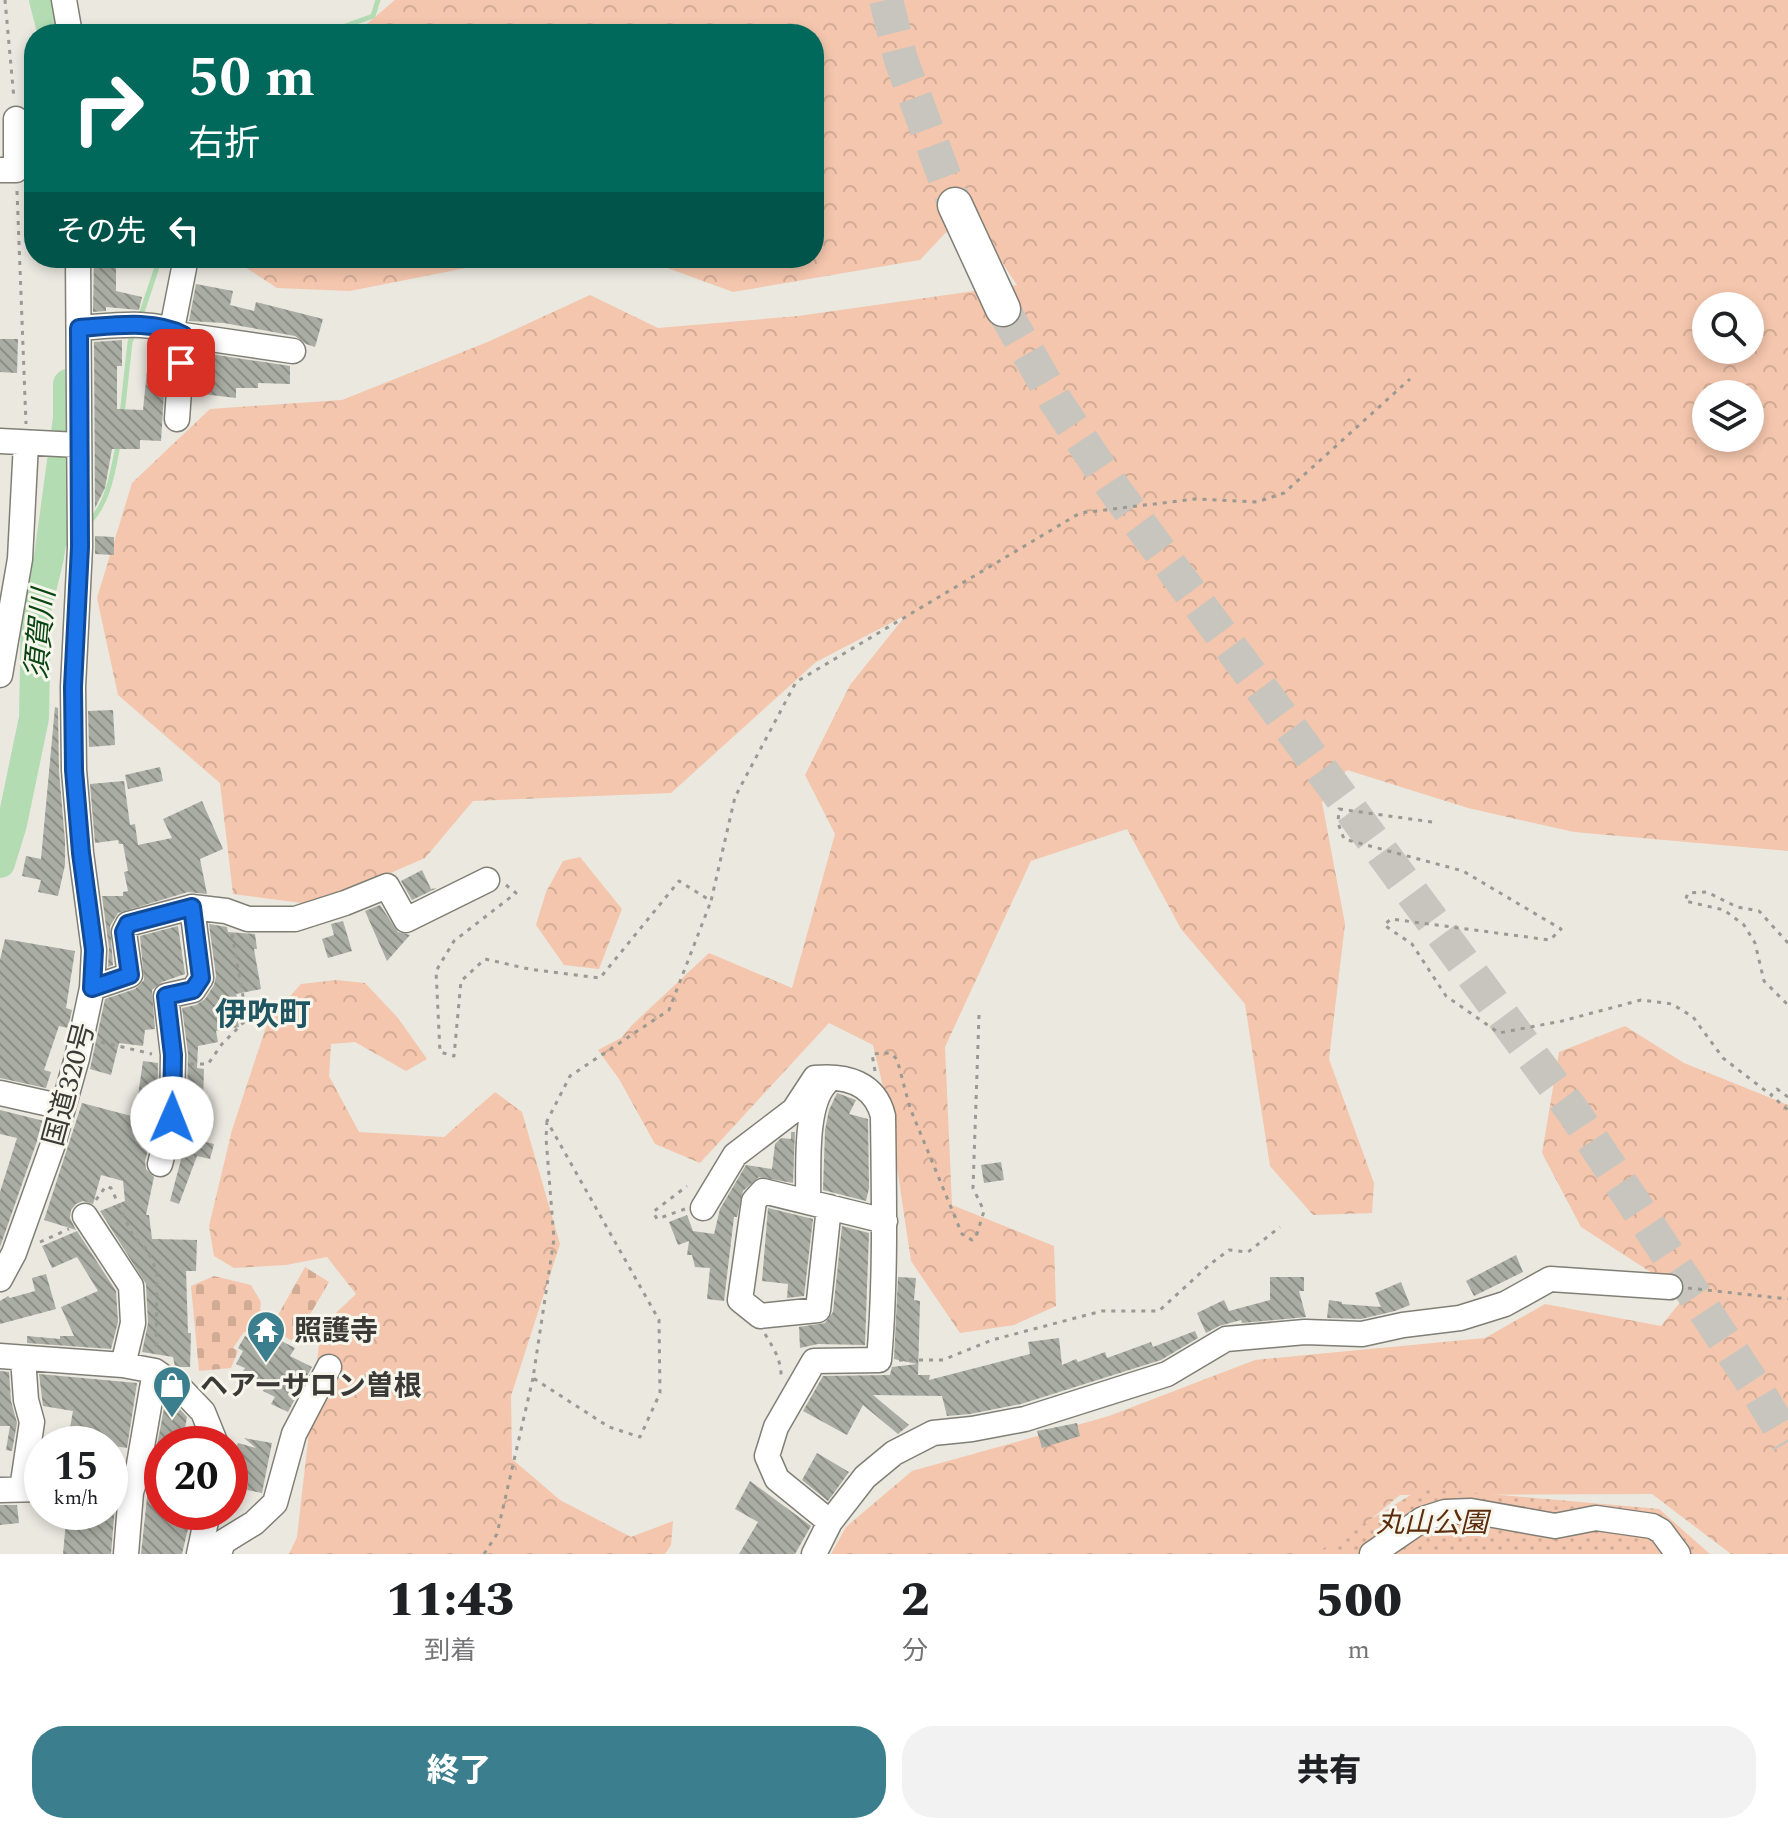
<!DOCTYPE html>
<html lang="ja">
<meta charset="utf-8">
<style>
:root{--surface:#fff;--page:#f2f2f2;--text:#202124;--muted:#757577;--accent:#3b7f8e}
body{margin:0;font-family:Spectral,"Noto Sans JP",serif;background:var(--page);color:var(--text);height:100vh;display:flex;flex-direction:column;font-size:30px;white-space:nowrap}
*{box-sizing:border-box;margin:0}
p{font-size:26px;color:var(--muted)}
.icon{flex:none;width:44px;height:44px;fill:none;stroke:currentColor;stroke-width:2;stroke-linecap:round;stroke-linejoin:round}
.map{position:relative;height:1554px;overflow:hidden}
.sheet{display:flex;flex-direction:column;background:var(--surface);flex:1}
.sheet>*{flex:none}
.banner{position:absolute;left:24px;top:24px;width:800px;height:244px;border-radius:32px;box-shadow:0 4px 12px #0003;background:#00695c;color:#fff;overflow:hidden}
.buttons{position:absolute;left:1692px;top:292px;display:grid;gap:16px}
.buttons a{display:grid;place-items:center;width:72px;height:72px;border-radius:50%;background:var(--surface);box-shadow:0 4px 12px #0003;font-size:40px}
.speed{position:absolute;left:24px;top:1426px;display:flex;gap:16px;font-size:40px;font-weight:700;text-align:center}
.speed>*{display:grid;place-content:center;width:104px;height:104px;border-radius:50%;background:var(--surface);box-shadow:0 4px 12px #0003;line-height:1}
.speed small{font-size:20px;font-weight:400}
.speed .limit{border:12px solid #d22;background:#fff;color:#111}
.pin{position:absolute;display:grid;place-items:center;width:68px;height:68px;color:#fff;margin:-34px;border-radius:16px;box-shadow:0 4px 12px #0006}
.me{position:absolute;width:88px;margin:-44px;rotate:1deg;stroke-linejoin:round;filter:drop-shadow(0 0 6px #0008)}
.turn{display:flex;align-items:center;gap:28px;height:168px;padding:0 32px;font-size:36px}
.turn .icon{width:104px;height:104px;stroke-width:2.5}
.turn b{display:block;font-size:56px;line-height:68px}
.then{display:flex;align-items:center;height:76px;padding:0 32px;background:#0003;gap:16px;font-size:30px}
.eta{display:flex;justify-content:space-evenly;align-items:center;height:136px;text-align:center}
.eta b{font-size:48px;font-weight:800;line-height:56px}
.action{display:flex;gap:16px;margin-top:auto;padding:16px 32px}
.action a{flex:1;height:92px;border-radius:32px;background:var(--accent);color:#fff;font-size:32px;font-weight:800;line-height:92px;text-align:center}
.action a+a{background:var(--page);color:var(--text)}
.map>svg:first-child{display:block}
.forest{fill:url(#forest-crowns);fill-rule:evenodd}
.cemetery{fill:url(#cemetery-stones)}
.park{fill:url(#park-dots)}
.lines{fill:none;stroke-linecap:round;stroke-linejoin:round}
.stream{stroke:#b3dcb3;stroke-width:5}
.river{stroke:#b3dcb3;stroke-width:30}
.building{fill:url(#building-back-hatch)}
.highway-tunnel{stroke:#c7c5bd;stroke-width:34;stroke-dasharray:34 17;stroke-linecap:butt}
.minor-casing{stroke:#807f76;stroke-width:27}
.highway-casing{stroke:#807f76;stroke-width:37}
.path{stroke:#9a9992;stroke-width:3;stroke-dasharray:4 6;stroke-linecap:butt}
.minor{stroke:#fff;stroke-width:24}
.highway{stroke:#fff;stroke-width:34}
.route-casing{stroke:#114b97;stroke-width:20}
.route{stroke:#1a73e8;stroke-width:14}
.labels{text-anchor:middle;stroke-width:6;stroke-linejoin:round;paint-order:stroke}
.street-label{font-size:28px;fill:#3b3a36;stroke:#f7f6ec}
.poi-label{font-size:28px;font-weight:bold;fill:#3b3a36;stroke:#f7f6ec;text-anchor:start}
.park-label{font-size:28px;font-style:italic;fill:#5c2d0c;stroke:#f7f6ec}
.water-label{font-size:30px;font-style:italic;fill:#084511;stroke:#f7f6ec}
.quarter-label{font-size:32px;font-weight:bold;fill:#1f5662;stroke:#f7f6ec}
</style>
<div class="map">
<svg width="1788" height="1554" viewBox="0 0 1788 1554">
<defs>
<pattern id="forest-crowns" width="20" height="18" patternUnits="userSpaceOnUse" patternTransform="scale(2)"><rect width="20" height="18" fill="#f4c6ad"/><path d="M2 6a3 3 0 1 1 6 0M12 15a3 3 0 1 1 6 0" fill="none" stroke="#d2ab95"/></pattern>
<pattern id="cemetery-stones" width="16" height="16" patternUnits="userSpaceOnUse" patternTransform="scale(2)"><rect width="16" height="16" fill="#f4c6ad"/><path d="M2 7V4a2 2 0 0 1 4 0v3zM10 15v-3a2 2 0 0 1 4 0v3z" fill="#d2ab95"/></pattern>
<pattern id="park-dots" width="8" height="8" patternUnits="userSpaceOnUse" patternTransform="scale(2)"><rect width="8" height="8" fill="#f4c6ad"/><path d="M2 2h.1M6 6h.1" fill="none" stroke="#d2ab95" stroke-width="1.8" stroke-linecap="round"/></pattern>
<pattern id="building-back-hatch" width="6" height="6" patternUnits="userSpaceOnUse" patternTransform="scale(2)"><rect width="6" height="6" fill="#aaada4"/><path d="M-1 5l2 2M0 0l6 6M5-1l2 2" fill="none" stroke="#8c8e86"/></pattern>
</defs>
<rect width="100%" height="100%" fill="#eae8df"/>
<path class="forest" d="M395 0H1788V851L1574 832 1468 808 1347 770 1322 802 1345 924 1329 1059 1374 1183 1372 1213 1313 1215 1270 1166 1245 1004 1181 929 1127 829 1031 861 945 1047 952 1205 1054 1246 1056 1306 1014 1325 960 1333 911 1261 888 1107 873 1045 829 1023 700 1163 655 1144 619 1079 598 1050 621 1038 632 1025 709 953 792 988 835 834 805 775 850 685 906 615 816 662 671 793 473 801 425 858 317 905 233 894 220 783 118 695 97 598 132 483 210 409 342 400 490 341 590 295 658 328 798 316 1017 285 967 210 920 260 733 292 640 258H814V34H355ZM1706 306H1750V350H1706ZM1706 394H1750V438H1706Z
M231 258H497L476 266 350 291 277 288Z
M580 857 622 909 599 969 564 965 536 925 546 892 563 861Z
M336 980 365 983 398 1018 427 1059 406 1071 355 1042 331 1044 329 1076 359 1132 444 1137 495 1092 522 1112 560 1244 511 1396 512 1459 560 1500 631 1537 673 1521 671 1545 665 1554H289L297 1537 321 1327 356 1294 327 1257 286 1265 234 1268 214 1256 209 1226 232 1130 268 1021 301 984Z
M1625 1026 1684 1063 1788 1105V1554H1731L1652 1494 1400 1495 1329 1554H831L846 1527 912 1471 1109 1416 1255 1360 1485 1338 1545 1304 1661 1326 1686 1295 1581 1227 1542 1153 1559 1052Z"/>
<path class="cemetery" d="M305 1267 329 1282 294 1342 274 1330 244 1332 233 1348 238 1351 231 1368 199 1371 191 1286 214 1276 251 1285 261 1302 260 1310 277 1317Z"/>
<path class="park" d="M1422 1488 1659 1509 1710 1554H1314Z"/>
<g class="lines">
<path class="stream" d="M323 34 373 16 378 0
M140 318 160 258
M122 415 130 342 135 331
M88 523C108 505 113 471 118 445
M49 557 71 538"/>
<path class="river" d="M44 0 53 34
M0 863 12 824 34 718 36 611 49 557 68 418V384"/>
</g>
<path class="building" d="M94 258H116V291L142 297 139 310 106 307V311L93 312Z
M196 284 233 291 230 305 254 311 256 302 323 319 315 347 306 344 295 336 224 323 189 321Z
M0 339H18L17 373 0 372Z
M122 340V366H117V409L143 410 150 341 167 345 161 441 140 440V449H112L105 488 95 508 94 342Z
M197 352 290 366V384L258 383V388H236V398L194 393Z
M95 536 114 537V555L95 554Z
M55 707 58 708 59 771 65 841V865L58 896 38 892 41 880 22 876 26 856 41 859Z
M113 710 115 745 89 747 88 711Z
M160 767 163 781 128 789 125 775Z
M124 781 130 825 135 824 138 845 172 838 163 819 202 801 223 849 200 859 207 894 188 892 118 913 110 926 113 965 108 967 109 948 102 896H123V892L128 891 124 872 128 871 123 844H119L118 840 95 843 90 784Z
M422 870 431 889 437 888 412 900 401 881Z
M380 905 398 932 410 935 387 961 365 911Z
M343 921 352 951 328 958 322 939 334 935 331 924Z
M209 924 227 927 228 932 255 934 257 949H254L261 989 236 994 240 1005 235 1006 239 1027 216 1031 218 1042 198 1046 197 1068 204 1069 203 1104 187 1102 188 1053 182 1008 196 1005 205 999 214 985 216 976Z
M178 926 185 974 162 982 152 990 155 1029 145 1030 143 1046 119 1043 111 1075 90 1069 105 999 135 989 144 980 140 936Z
M5 939 75 951 66 1008 72 1010 68 1028 59 1026 44 1070 51 1072 46 1088 0 1078V960Z
M143 1061 158 1063 157 1116 145 1161 146 1169 154 1177 146 1215H149L152 1239 197 1240 196 1271H186L188 1333H191L190 1367H175L173 1357 142 1352 148 1323 146 1284 100 1211 125 1201 123 1181 101 1175 93 1204 83 1201 76 1204 71 1210 70 1218 76 1230 44 1220 82 1103 135 1117Z
M837 1093 856 1100 849 1114 868 1119 869 1188 866 1201 823 1190 825 1130 829 1110Z
M0 1110 44 1121 0 1247V1192L17 1138 0 1134Z
M791 1132H795L793 1183 759 1177 743 1191 737 1217H734L724 1301 707 1299 710 1268 695 1267 692 1255H687L689 1241 678 1245 669 1222 687 1215 693 1231 714 1234 720 1209 746 1165 772 1169 775 1144 781 1138 791 1139Z
M187 1137 214 1144 210 1159 197 1156 179 1204 170 1201Z
M1001 1162 1004 1180 984 1183 981 1165Z
M768 1208 813 1219 804 1296 787 1298 788 1284 762 1281Z
M842 1226 869 1233 865 1345 818 1344 800 1348 799 1327 825 1323 833 1312Z
M77 1231 116 1291 118 1322 111 1349 27 1343V1336L60 1339V1336H74L61 1307 98 1291 77 1257 52 1268 42 1246Z
M1516 1255 1523 1272 1474 1296 1466 1281Z
M46 1274 56 1309 0 1324V1301L8 1296 10 1298 35 1291 32 1278Z
M898 1277 916 1278 914 1300 920 1301 918 1375H930L929 1380 1030 1354 1028 1342 1059 1338 1062 1365 1076 1359 1078 1362 1105 1352 1107 1358 1151 1342 1153 1347 1195 1331 1198 1338 1161 1360 1021 1404 970 1414 947 1416 942 1396 873 1395 909 1425 898 1434 863 1405 847 1435 803 1411 823 1376 890 1375 892 1367 917 1364 894 1359Z
M1270 1277H1304V1291H1299L1306 1317 1242 1323 1241 1320 1219 1326 1206 1333 1197 1313 1224 1300 1229 1311 1270 1300Z
M1401 1282 1410 1305 1395 1311 1361 1319 1327 1318 1329 1300 1342 1302V1304L1381 1307 1375 1293Z
M264 1332 295 1348 290 1356 312 1367 288 1412 271 1404 275 1397 263 1391 265 1387 241 1375 245 1368 236 1364 243 1351 238 1348 245 1336 258 1343Z
M0 1371 9 1372 11 1401 17 1423 12 1451 6 1450 10 1426H0Z
M39 1374 137 1383 127 1448 68 1439 73 1411 43 1406Z
M165 1403 177 1406 187 1417 185 1428 194 1430 200 1444H162V1452L156 1451Z
M1077 1423 1080 1436 1042 1448 1037 1431Z
M244 1438 272 1443 262 1493 247 1490 248 1482 240 1481 242 1463 230 1461 238 1443 256 1448Z
M817 1453 849 1472 828 1501 802 1480Z
M750 1481 811 1526 795 1554H739L758 1522 735 1509Z
M148 1488 162 1492V1512H192L182 1554H141Z
M0 1505H17L19 1523 0 1525Z
M110 1506H115L111 1554H63L66 1521 100 1523 101 1512H110Z"/>
<g class="lines">
<path class="highway-tunnel" d="M886 0 901 60 955 205
M1003 309 1055 400 1114 489 1575 1114 1754 1385 1788 1442"/>
<g class="minor-casing">
<path id="minor" d="M64 0 70 34
M0 170H16V119
M79 328C111 326 154 319 183 335L293 351
M172 329 184 268
M177 419 183 335
M0 441 78 445
M0 675 20 559 26 443
M92 988 130 975 124 932 128 924 192 907 226 911 248 919H295L345 903 387 886 406 920 487 880
M0 1093 63 1107
M160 1164 172 1118 173 1055 166 996 193 990 201 978 192 907
M808 1201C809 1169 804 1106 826 1083
M829 1207 818 1310 760 1316 740 1300 754 1201 763 1191 885 1221
M703 1208 735 1155 794 1110 815 1078C846 1075 875 1083 883 1116 884 1197 886 1279 879 1360L814 1361 776 1427 767 1456 777 1479 830 1522
M85 1216 131 1286 133 1323 123 1365
M0 1279 14 1253 52 1147 77 1058 92 988 94 950 81 853 74 770 73 687 80 547 78 258
M0 1356 123 1365 155 1371 182 1390 203 1412 216 1444
M22 1489 32 1422 26 1400 23 1358
M0 1490 42 1489
M110 1491 131 1492 138 1470 155 1371
M126 1554 131 1492
M199 1554 208 1512
M219 1554 223 1542 254 1523 275 1503 294 1434 329 1367
M814 1554 830 1522 865 1477 894 1453 933 1433 972 1429 1025 1419 1167 1374 1226 1339 1305 1332 1362 1334 1403 1325 1460 1318 1505 1304 1550 1279 1670 1287
M1372 1554 1423 1519 1445 1512 1471 1511 1555 1526 1596 1518 1652 1526 1661 1531 1678 1554"/>
</g>
<g class="highway-casing">
<path id="highway" d="M955 205 1003 309"/>
</g>
<path class="path" d="M5 0 14 99
M17 191 26 424
M1432 822 1339 809 1338 823 1344 839 1463 871 1561 929 1550 940 1391 919 1384 925 1412 944 1446 996 1499 1033 1562 1021 1641 1000 1672 1004 1693 1017 1723 1058 1771 1095
M506 885 516 893 454 941 436 971 440 1052 454 1056 461 981 485 959 529 969 600 978 679 881 711 901 735 797 796 682 1080 513 1195 499 1257 502 1284 493 1410 379
M1788 943 1759 911 1737 907 1707 892 1688 893 1685 901 1724 910 1744 925 1755 943 1764 981 1788 1005
M101 1042 152 1054
M190 1064H208L222 1044 247 1019 232 934
M875 1071 872 1054 890 1053 897 1059 910 1108 962 1234 972 1240 976 1237 984 1211 973 1188 979 1015
M1788 1097 1777 1089 1771 1095 1788 1110
M547 1121 546 1138 554 1239 533 1378 609 1427 640 1437 660 1393 659 1320 547 1121 570 1076 669 1010 711 901
M96 1200 106 1186 111 1188 133 1236 148 1251 157 1272 156 1352
M685 1209 657 1219 653 1212 687 1186
M40 1242 69 1229
M1688 1288 1788 1299
M765 1334C774 1349 782 1361 781 1379
M899 1360H943L992 1340 1102 1311H1159L1209 1265 1229 1250 1248 1252 1280 1227
M484 1554 497 1534 533 1378"/>
<use href="#minor" class="minor"/>
<use href="#highway" class="highway"/>
</g>
<g class="lines">
<g class="route-casing">
<path id="route" d="M172 1118 173 1055 166 996 193 990 201 978 192 907 128 924 124 932 130 975 92 988 94 950 81 853 74 770 73 687 80 547 79 328C111 326 154 319 183 335L181 363"/>
</g>
<use href="#route" class="route"/>
</g>
<defs>
<g id="temple-pin" transform="scale(2)"><path d="M0 17L-7.5 6A9.5 9.5 0 1 1 7.5 6Z" fill="#3b7f8e" stroke="#f7f6ec"/><path d="M0-6L5-2H3V0L6.5 2.5H4V6H1.5V3h-3V6H-4V2.5H-6.5L-3 0V-2H-5Z" fill="#fff"/></g>
<g id="shop-pin" transform="scale(2)"><path d="M0 17L-7.5 6A9.5 9.5 0 1 1 7.5 6Z" fill="#3b7f8e" stroke="#f7f6ec"/><path d="M-5-2.5h2.3a2.7 3.5 0 0 1 5.4 0H5L5.5 6h-11ZM-1.5-2.5h3a1.5 2.3 0 0 0-3 0Z" fill="#fff"/></g>
</defs>
<g fill-rule="evenodd">
<use href="#temple-pin" x="266" y="1330"/>
<use href="#shop-pin" x="172" y="1385"/>
</g>
<g class="labels">
<g class="street-label">
<text transform="translate(68 1084) rotate(-75)" y="10">国道320号</text>
</g>
<g class="poi-label">
<text x="294" y="1340">照護寺</text>
<text x="200" y="1395">ヘアーサロン曽根</text>
</g>
<g class="park-label">
<text x="1432" y="1532">丸山公園</text>
</g>
<g class="water-label">
<text transform="translate(40 634) rotate(-85)" y="10">須賀川</text>
</g>
<g class="quarter-label">
<text x="263" y="1025">伊吹町</text>
</g>
</g>
</svg>
<div class="buttons">
<a><svg class="icon" aria-label="search" viewBox="0 0 24 24"><circle cx="10" cy="10" r="6"/><path d="M15 15l6 6"/></svg></a>
<a><svg class="icon" aria-label="layers" viewBox="0 0 24 24"><path d="M12 4l9 5-9 5-9-5zM3 14l9 5 9-5"/></svg></a>
</div>
<div class="speed"><div>15<small>km/h</small></div><div class="limit">20</div></div>
<div class="pin" style="left:181px;top:363px;background:#d93025"><svg class="icon" aria-label="arrive" viewBox="0 0 24 24"><path d="M6 21V4h12l-3 4 3 4H6"/></svg></div>
<svg class="me" style="left:172px;top:1118px" viewBox="-20 -20 40 40"><circle r="19" fill="#fff"/><path d="M0-13L10 11 0 6-10 11z" fill="#1a73e8"/></svg>
<div class="banner">
<div class="turn"><svg class="icon" aria-label="right" viewBox="0 0 24 24"><path d="M7 20v-9h11M14 6l5 5-5 5"/></svg><div><b>50 m</b>右折</div></div>
<div class="then">その先<svg class="icon" aria-label="left" viewBox="0 0 24 24"><path d="M17 20v-9H6M10 6l-5 5 5 5"/></svg></div>
</div>
</div>
<section class="sheet">
<div class="eta">
<div><b>11:43</b><p>到着</p></div>
<div><b>2</b><p>分</p></div>
<div><b>500</b><p>m</p></div>
</div>
<div class="action"><a>終了</a><a>共有</a></div>
</section>
